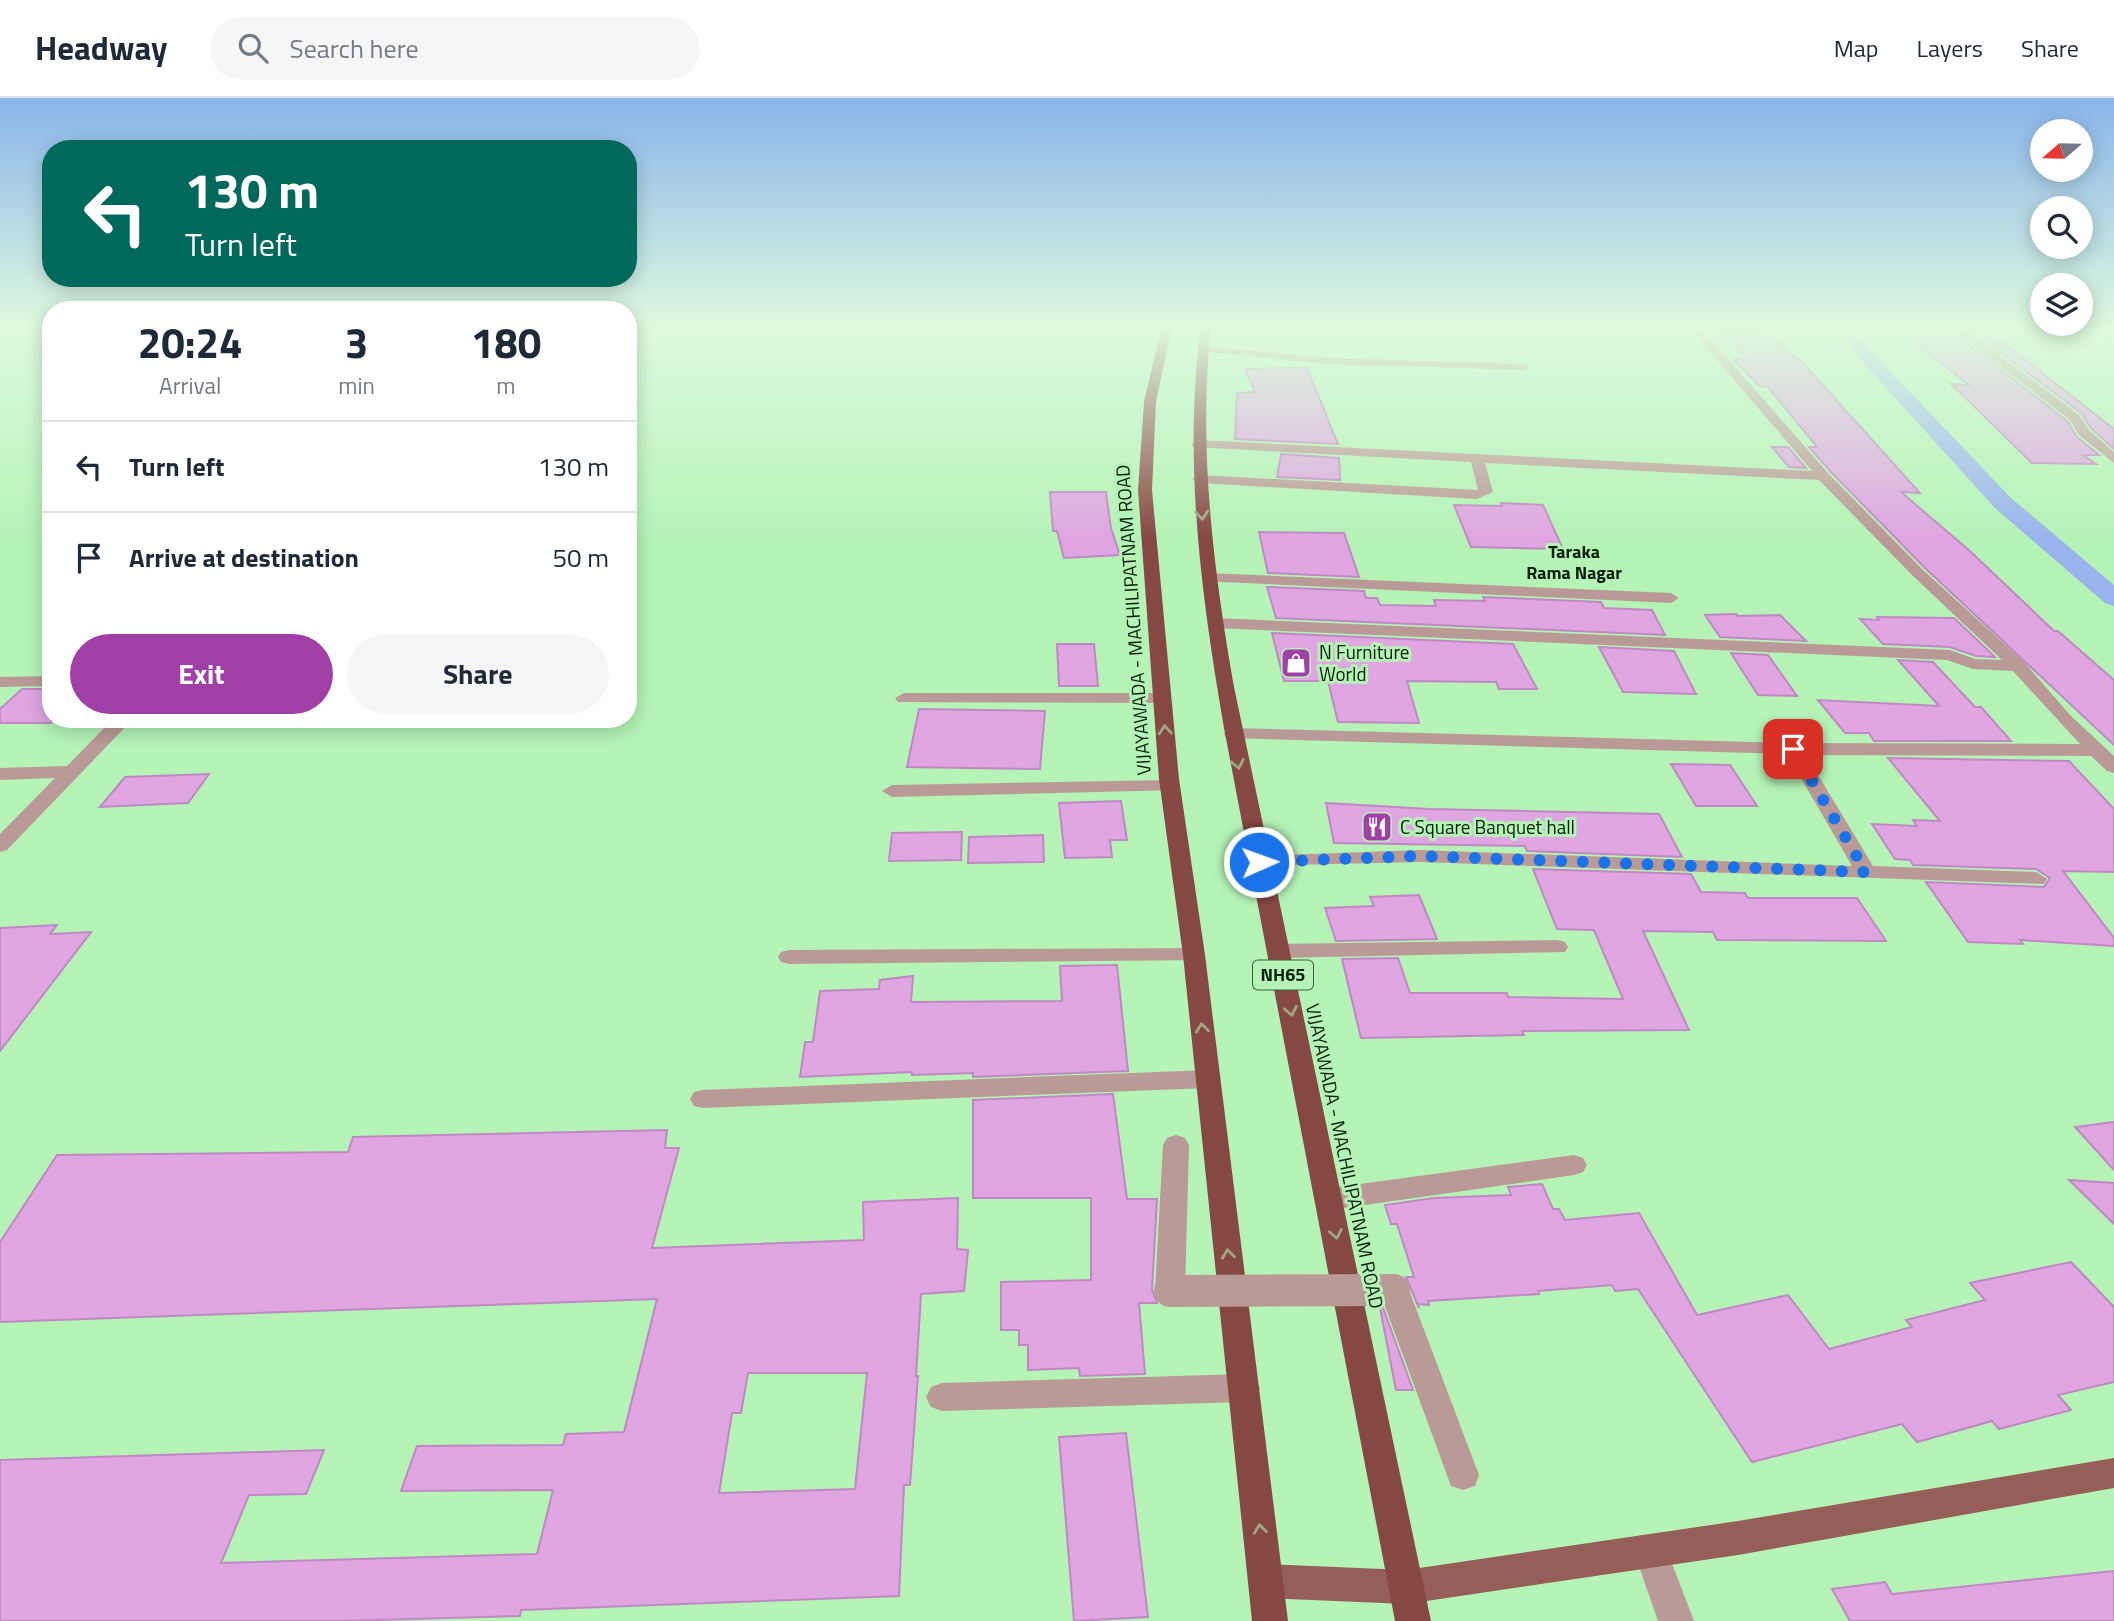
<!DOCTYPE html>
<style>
:root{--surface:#fff;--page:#f6f6f7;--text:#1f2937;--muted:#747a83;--line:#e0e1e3;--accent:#a03fa6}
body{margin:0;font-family:"Titillium Web",sans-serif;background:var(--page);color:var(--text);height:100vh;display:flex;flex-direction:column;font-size:26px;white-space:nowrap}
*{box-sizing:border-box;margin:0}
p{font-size:23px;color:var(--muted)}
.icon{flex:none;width:38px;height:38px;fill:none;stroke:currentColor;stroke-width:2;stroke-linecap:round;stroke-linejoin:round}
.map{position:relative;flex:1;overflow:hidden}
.drawer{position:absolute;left:42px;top:203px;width:595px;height:427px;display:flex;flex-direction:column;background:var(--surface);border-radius:28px;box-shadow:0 4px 18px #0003}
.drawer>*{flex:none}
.hud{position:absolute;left:42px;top:42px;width:595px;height:147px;border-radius:28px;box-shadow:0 4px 18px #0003;background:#00695c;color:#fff;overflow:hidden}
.needle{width:46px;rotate:250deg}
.controls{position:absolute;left:2030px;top:21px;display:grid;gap:14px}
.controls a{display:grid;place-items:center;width:63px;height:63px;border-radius:50%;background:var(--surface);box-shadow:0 4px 18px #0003;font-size:35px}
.pin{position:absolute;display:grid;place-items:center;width:60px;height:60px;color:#fff;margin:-30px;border-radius:14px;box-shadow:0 4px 10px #0006}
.me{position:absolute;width:77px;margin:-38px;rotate:88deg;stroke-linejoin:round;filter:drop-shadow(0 0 5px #0008)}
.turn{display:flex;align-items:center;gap:24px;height:147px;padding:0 28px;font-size:32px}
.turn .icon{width:91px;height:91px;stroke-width:2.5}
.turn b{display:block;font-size:49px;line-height:60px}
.eta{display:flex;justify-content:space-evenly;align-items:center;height:119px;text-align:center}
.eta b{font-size:42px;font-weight:700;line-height:49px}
.primary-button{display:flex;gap:14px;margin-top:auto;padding:14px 28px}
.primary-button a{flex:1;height:80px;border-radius:42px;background:var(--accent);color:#fff;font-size:28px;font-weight:700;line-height:80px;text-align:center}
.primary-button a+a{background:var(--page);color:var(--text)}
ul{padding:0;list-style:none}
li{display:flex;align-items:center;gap:21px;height:91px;padding:0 28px;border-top:2px solid var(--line)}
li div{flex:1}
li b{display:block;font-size:26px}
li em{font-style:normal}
header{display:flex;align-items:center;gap:42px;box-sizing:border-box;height:98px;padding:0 35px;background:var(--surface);border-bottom:2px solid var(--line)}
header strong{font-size:33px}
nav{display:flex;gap:38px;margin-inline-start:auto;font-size:24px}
.search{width:490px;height:63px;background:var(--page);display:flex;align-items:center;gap:18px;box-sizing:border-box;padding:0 24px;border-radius:38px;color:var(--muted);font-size:26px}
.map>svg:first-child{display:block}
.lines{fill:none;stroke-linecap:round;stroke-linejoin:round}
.canal{fill:#9ab4ed;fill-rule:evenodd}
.building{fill:#dfa6e1;stroke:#c089c3;stroke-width:2;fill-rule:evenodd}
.minor{fill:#ba9a96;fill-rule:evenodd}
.major{fill:#955e59;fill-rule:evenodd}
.highway{fill:#864843;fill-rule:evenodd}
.minor-bridge{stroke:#ba9a96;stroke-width:32}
.oneway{stroke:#a0a683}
.route{stroke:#1a73e8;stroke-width:12;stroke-dasharray:0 21.6}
.labels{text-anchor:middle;stroke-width:6;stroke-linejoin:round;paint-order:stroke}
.far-neighbourhood-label{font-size:18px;font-weight:bold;fill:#071f09;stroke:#b5f3b7}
.shield{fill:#b5f3b7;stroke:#3b5f3d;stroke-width:2}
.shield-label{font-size:18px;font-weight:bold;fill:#071f09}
.street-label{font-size:19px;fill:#071f09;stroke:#b5f3b7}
.poi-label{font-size:19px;fill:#071f09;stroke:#b5f3b7;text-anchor:start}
</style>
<header>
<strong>Headway</strong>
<div class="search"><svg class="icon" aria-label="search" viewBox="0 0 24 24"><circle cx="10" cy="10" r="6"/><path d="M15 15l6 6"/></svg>Search here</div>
<nav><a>Map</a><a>Layers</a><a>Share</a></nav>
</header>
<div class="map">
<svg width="2114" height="1523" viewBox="0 0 2114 1523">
<rect width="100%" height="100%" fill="#b5f3b7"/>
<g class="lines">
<path class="canal" d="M1829 227H1846L2011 400 2114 487V508L2105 505 1995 410Z"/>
</g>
<path class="building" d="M1892 227H1944L2068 324 2077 339 2099 357H2083L2096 366 2032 365 1951 286 1969 287Z
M1972 233H1980L2006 247 2114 331V351L2091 330 2081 315Z
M1723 234H1764L1804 266 1920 395 1901 394 1971 454 2054 533H2058L2114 582V647L1924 469 1830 373 1809 349H1817L1768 289 1759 288 1733 261 1749 262Z
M1307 270 1338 346 1235 341 1237 295 1255 294 1245 271Z
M1772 349H1788L1806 370 1789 369Z
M1281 356 1339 360 1340 382 1277 379Z
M1050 394H1106L1111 430 1120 457 1064 460 1057 433H1053Z
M1501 405 1543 407 1563 451 1471 449 1454 407 1502 408Z
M1259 434 1344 435 1359 479 1268 475Z
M1267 489 1364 493 1366 500H1377L1380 507 1436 508 1434 502 1485 503 1483 499 1601 504 1604 510 1652 512 1665 537 1276 520Z
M1736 516 1738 518 1780 517 1806 543 1720 539 1705 517Z
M1877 519 1954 520 1995 559 1976 558 1950 549 1883 546 1860 521 1879 522Z
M1272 535 1513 546 1537 591H1499L1496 584 1407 583 1419 625 1338 624 1328 583H1284Z
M1057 546H1094L1098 588H1059Z
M1599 549 1674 553 1696 596 1623 594Z
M1731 555 1768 557 1797 598 1758 597Z
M1898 562 1933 564 1975 609H1981L2011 643H1874L1869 635H1845L1818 602 1939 608Z
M22 591H51V625H0V611Z
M919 611 1045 613 1040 671 907 669Z
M1888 660 2069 663 2114 711V774L2063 773 2114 840V848L2020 842 2023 846 1968 844 1926 784 2044 789 2050 780 2036 771 1913 767 1910 762 1895 761 1872 726 1917 728 1913 722 1940 723Z
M1671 666 1730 667 1757 708H1696Z
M209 676 188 705 100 709 125 679Z
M1121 703 1127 742H1110L1112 759 1065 760 1059 705Z
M1326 705 1429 711 1659 716 1682 759 1527 753 1525 748 1334 745Z
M962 734 961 762 889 763 892 735Z
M1043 737 1044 764 968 765 969 739Z
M1533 771 1691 776 1701 794 1745 795 1748 800H1857L1886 843 1717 842 1713 834 1643 833 1689 932 1522 933 1524 937 1361 940 1342 861 1398 860 1410 895H1507L1508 899 1623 901 1594 832 1557 831Z
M1419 797 1437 841 1336 843 1325 810 1374 808 1370 799Z
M57 827 50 836 91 834 0 953V830Z
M1117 867 1128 973 973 979V975L912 977V974L800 979 805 944H813L820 893 879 891 880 882 913 878 911 904 1062 903 1060 868Z
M1113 996 1127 1101H1157L1152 1192 1157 1205H1139L1145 1276 1080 1278 1079 1270 1028 1272V1247H1019V1232H1001V1184L1091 1182V1100H973V1002Z
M2114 1024V1072L2075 1029Z
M667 1032 665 1050H679L652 1150 864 1142 863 1104 958 1100 957 1151 968 1152 964 1193 921 1196 916 1278H918L910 1387H904L899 1498 521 1512 520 1518 342 1523H0V1362L324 1352 306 1396 249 1397 221 1465 537 1456 553 1392 401 1393 417 1348 563 1347 566 1336 624 1334 657 1201 0 1224V1144L57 1057 348 1054 353 1039ZM748 1275H867L855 1391 719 1395 732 1315H741Z
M2069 1082 2114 1085V1126Z
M1542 1086 1553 1111H1559L1565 1122 1639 1115 1697 1217 1788 1197 1829 1251 1912 1229 1906 1222 1985 1202 1970 1185 2071 1164 2114 1209V1284L2058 1297 2071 1312 1999 1331 1992 1323 1917 1344 1902 1326 1752 1364 1638 1191 1615 1193 1612 1187 1538 1193 1539 1196 1428 1203 1429 1207 1418 1206 1419 1210 1406 1179H1414L1397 1126H1391L1385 1107 1434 1100 1511 1097 1508 1089Z
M1380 1210H1383L1413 1292H1396Z
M1126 1335 1148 1519 1074 1523 1059 1339Z
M2114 1473V1523H1850L1832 1491 1885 1484 1892 1496Z"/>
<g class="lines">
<path class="minor" d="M1687 227H1698L1828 375 1922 471 2024 564 2070 617 2114 658V675L2107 673 2091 658 1806 657 1873 768 2036 774 2047 781 2044 786 1420 764 1252 768 1248 764 1252 760 1259 758 1420 752 1852 768 1787 656 1226 640 1224 636 1226 632 1233 630 1793 645 2080 646 2013 573 1973 571 1947 562 1215 530 1207 525 1215 520 1950 552 1975 561 2002 562 1912 477 1819 382 1485 365 1493 394 1477 401 1199 385 1192 381 1199 377 1478 392 1471 364 1193 349 1191 346 1198 342 1812 373Z
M1947 227H1959L2079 317 2089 332 2114 354V365L2079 337 2070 322Z
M1202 248 1328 260 1524 266 1530 269 1524 272 1328 266 1198 253V249Z
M1208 475 1671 495 1679 500 1671 505 1202 483V477Z
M51 578V588L0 589V579Z
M904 595H1163L1172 600 1163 605 898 604 895 600Z
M113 621H133L7 752 0 754V736L55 680 0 682V670L67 668Z
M1170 682 1180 688 1177 692 892 699 882 693 892 687Z
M1557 842 1565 844 1568 849 1565 854 1278 860 1270 858 1267 853 1270 848 1278 846Z
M1194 850 1202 852 1205 857 1202 862 789 866 781 864 778 859 781 854 789 852Z
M1208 972 1217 975 1221 981 1217 987 1208 990 703 1010 694 1008 690 1001 694 994 703 992Z
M1176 1037 1185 1040 1189 1047 1185 1193 1180 1202 1170 1205 1160 1202 1155 1193 1163 1047 1167 1040Z
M1574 1057 1583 1060 1587 1067 1583 1074 1574 1077 1330 1112 1320 1109 1316 1101 1320 1093 1330 1090Z
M1394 1180 1404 1183 1409 1192 1479 1377 1475 1388 1463 1392 1451 1388 1447 1377 1379 1192 1384 1183Z
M1244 1276 1255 1280 1260 1290 1255 1300 1244 1304 942 1313 931 1309 926 1299 931 1289 942 1285Z
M1651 1437 1663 1442 1694 1523H1658L1634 1454 1639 1442Z"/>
<path class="major" d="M2114 1360V1390L1738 1457 1406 1506 1266 1500 1254 1495 1249 1483 1254 1471 1266 1466 1406 1472 1738 1423Z"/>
<path class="highway" d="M1162 227H1172L1156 304 1152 392 1179 681 1205 857 1288 1523H1252L1183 857 1159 681 1138 392 1144 304Z
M1201 227H1211C1198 349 1213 469 1234 589L1431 1523H1395L1224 630C1201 496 1183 362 1201 227Z"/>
<path class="minor-bridge" d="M1170 1193 1394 1192"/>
</g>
<defs><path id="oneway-chevron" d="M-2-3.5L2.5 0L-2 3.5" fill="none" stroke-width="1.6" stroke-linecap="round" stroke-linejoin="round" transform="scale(1.75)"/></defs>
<g class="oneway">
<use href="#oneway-chevron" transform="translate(1202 417) rotate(85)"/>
<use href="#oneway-chevron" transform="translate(1165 632) rotate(-94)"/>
<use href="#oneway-chevron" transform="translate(1238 666) rotate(78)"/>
<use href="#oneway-chevron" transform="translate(1291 913) rotate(78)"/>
<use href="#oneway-chevron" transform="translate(1202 930) rotate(-97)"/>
<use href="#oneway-chevron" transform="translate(1336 1136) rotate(79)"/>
<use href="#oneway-chevron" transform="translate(1228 1156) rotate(-97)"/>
<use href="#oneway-chevron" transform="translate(1260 1431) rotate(-97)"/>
</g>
<linearGradient id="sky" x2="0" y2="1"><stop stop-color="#89b4ea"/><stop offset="0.52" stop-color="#defadf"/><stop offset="1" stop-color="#defadf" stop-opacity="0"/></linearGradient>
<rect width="2114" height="440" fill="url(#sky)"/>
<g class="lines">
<path class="route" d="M1259 764 1420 758 1866 774 1793 651"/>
</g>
<defs>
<g id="shop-square" transform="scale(1.575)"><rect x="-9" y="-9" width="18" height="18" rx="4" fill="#a03fa6" stroke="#b5f3b7"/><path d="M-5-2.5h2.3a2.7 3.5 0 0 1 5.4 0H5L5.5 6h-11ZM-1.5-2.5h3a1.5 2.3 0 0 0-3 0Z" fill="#fff"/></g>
<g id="restaurant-square" transform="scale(1.575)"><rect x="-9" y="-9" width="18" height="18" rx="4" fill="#a03fa6" stroke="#b5f3b7"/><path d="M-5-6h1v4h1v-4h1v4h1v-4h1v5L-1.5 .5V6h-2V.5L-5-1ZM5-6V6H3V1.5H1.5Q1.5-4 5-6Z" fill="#fff"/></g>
</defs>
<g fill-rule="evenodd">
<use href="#shop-square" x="1296" y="565"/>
<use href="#restaurant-square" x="1377" y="729"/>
</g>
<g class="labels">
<g class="far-neighbourhood-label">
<text x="1574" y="460">Taraka<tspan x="1574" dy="21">Rama Nagar</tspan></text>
</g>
<rect class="shield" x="1253" y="862.5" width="60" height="29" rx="5"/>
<g class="shield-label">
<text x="1283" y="883">NH65</text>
</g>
<g class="street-label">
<text transform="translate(1133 522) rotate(-94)" y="7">VIJAYAWADA - MACHILIPATNAM ROAD</text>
<text transform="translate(1345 1058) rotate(78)" y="7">VIJAYAWADA - MACHILIPATNAM ROAD</text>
</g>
<g class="poi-label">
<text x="1319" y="561">N Furniture<tspan x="1319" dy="22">World</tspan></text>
<text x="1400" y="736">C Square Banquet hall</text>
</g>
</g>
</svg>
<div class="controls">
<a><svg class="needle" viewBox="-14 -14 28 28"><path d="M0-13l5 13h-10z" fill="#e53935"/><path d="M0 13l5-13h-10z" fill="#747a83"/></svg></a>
<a><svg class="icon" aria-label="search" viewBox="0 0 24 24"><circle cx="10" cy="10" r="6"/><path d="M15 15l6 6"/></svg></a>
<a><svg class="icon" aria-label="layers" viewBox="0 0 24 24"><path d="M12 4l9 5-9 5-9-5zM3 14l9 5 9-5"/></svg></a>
</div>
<div class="pin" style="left:1793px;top:651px;background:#d93025"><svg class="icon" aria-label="arrive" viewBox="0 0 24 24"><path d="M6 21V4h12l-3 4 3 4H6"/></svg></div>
<svg class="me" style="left:1259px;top:764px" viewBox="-20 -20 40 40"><circle r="17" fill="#1a73e8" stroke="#fff" stroke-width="3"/><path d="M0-11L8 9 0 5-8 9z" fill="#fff"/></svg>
<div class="hud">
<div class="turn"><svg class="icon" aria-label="left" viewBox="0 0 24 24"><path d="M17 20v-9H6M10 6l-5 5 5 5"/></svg><div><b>130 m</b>Turn left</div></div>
</div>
<section class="drawer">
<div class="eta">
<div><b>20:24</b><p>Arrival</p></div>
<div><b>3</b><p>min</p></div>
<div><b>180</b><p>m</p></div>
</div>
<ul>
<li><svg class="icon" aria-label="left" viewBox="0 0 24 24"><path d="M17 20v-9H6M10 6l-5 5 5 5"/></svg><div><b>Turn left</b></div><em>130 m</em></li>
<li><svg class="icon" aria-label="arrive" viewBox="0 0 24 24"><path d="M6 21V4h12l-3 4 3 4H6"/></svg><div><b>Arrive at destination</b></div><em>50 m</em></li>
</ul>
<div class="primary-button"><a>Exit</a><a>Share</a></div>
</section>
</div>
